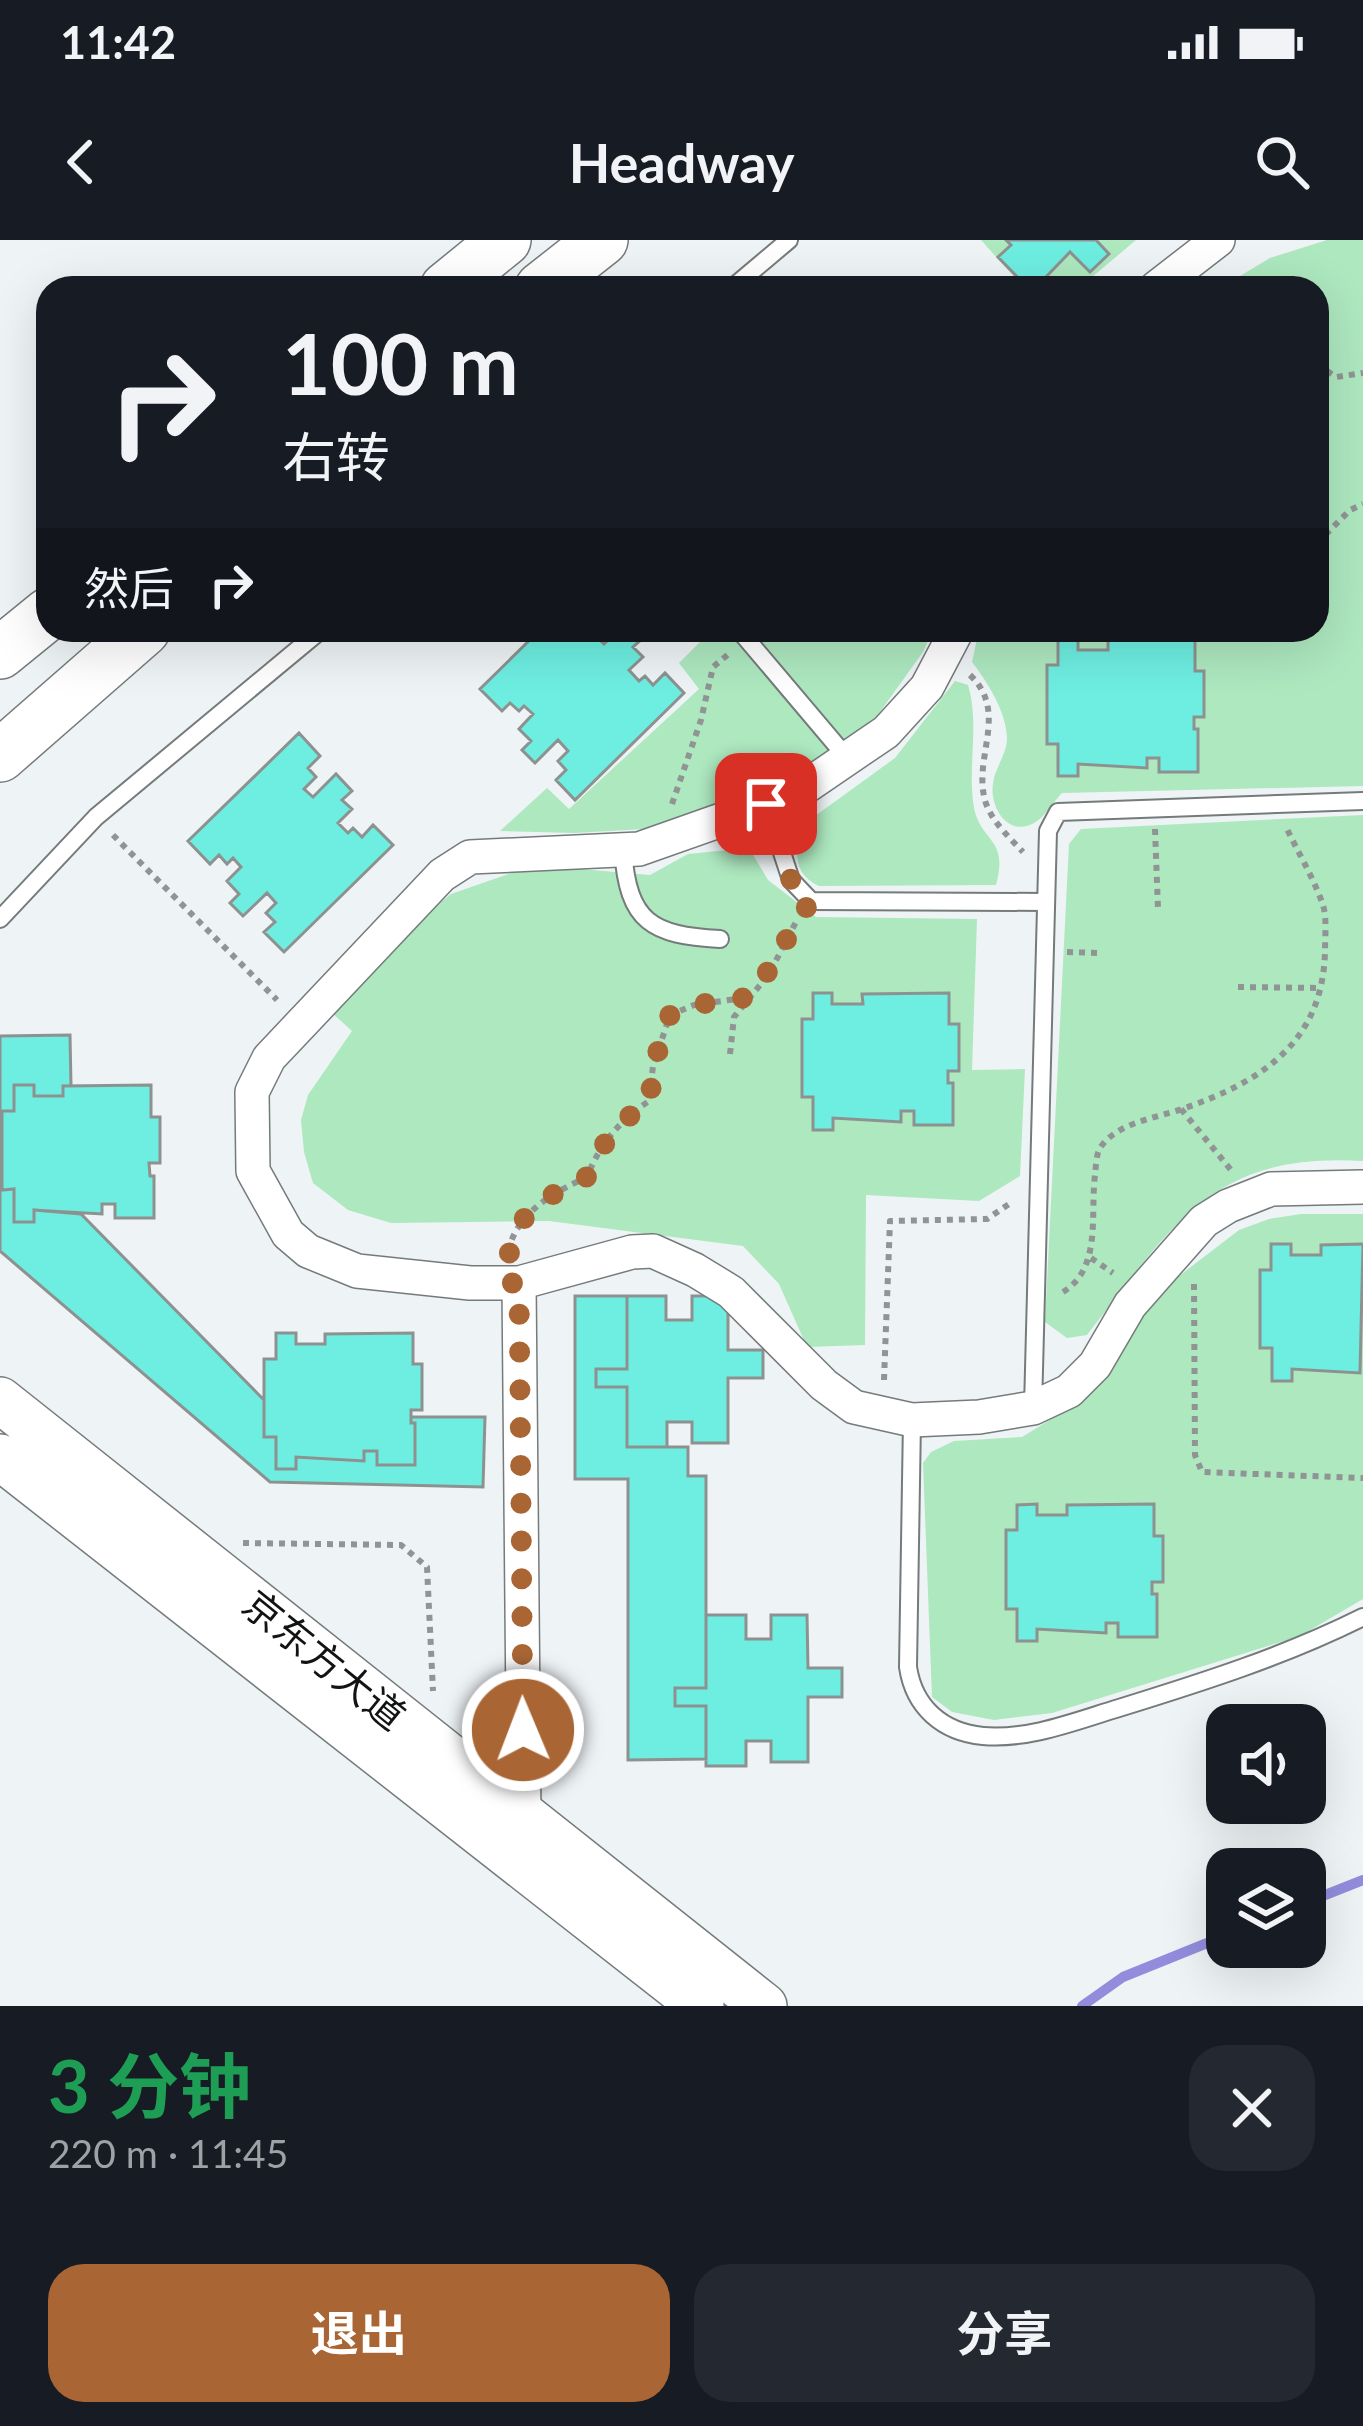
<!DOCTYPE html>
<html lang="zh">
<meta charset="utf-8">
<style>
:root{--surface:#171b24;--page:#242831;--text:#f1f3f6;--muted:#9ea1a6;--accent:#a96634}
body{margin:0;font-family:Lato,"Noto Sans SC",sans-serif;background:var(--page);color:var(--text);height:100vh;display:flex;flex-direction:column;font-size:45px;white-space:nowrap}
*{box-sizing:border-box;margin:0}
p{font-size:39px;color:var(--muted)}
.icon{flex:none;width:66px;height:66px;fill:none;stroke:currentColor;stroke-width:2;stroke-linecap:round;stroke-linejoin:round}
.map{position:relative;height:1766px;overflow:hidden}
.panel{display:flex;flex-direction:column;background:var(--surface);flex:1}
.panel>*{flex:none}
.guide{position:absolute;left:36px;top:36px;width:1293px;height:366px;border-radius:36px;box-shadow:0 12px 48px #0002;background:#171b24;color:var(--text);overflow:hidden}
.fabs{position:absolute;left:1206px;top:1464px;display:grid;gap:24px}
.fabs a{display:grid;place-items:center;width:120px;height:120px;border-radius:24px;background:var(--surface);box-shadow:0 12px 48px #0002;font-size:60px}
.pin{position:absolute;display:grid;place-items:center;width:102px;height:102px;color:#fff;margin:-51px;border-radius:24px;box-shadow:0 6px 18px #0006}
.me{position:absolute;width:132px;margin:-66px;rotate:359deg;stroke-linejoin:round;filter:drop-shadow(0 0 9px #0008)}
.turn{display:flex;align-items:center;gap:42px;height:252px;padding:0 48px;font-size:54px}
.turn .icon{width:156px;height:156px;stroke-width:2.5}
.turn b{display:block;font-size:84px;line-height:102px}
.then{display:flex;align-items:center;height:114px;padding:0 48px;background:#0003;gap:24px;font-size:45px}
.round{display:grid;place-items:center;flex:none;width:126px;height:126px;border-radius:36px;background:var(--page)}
.head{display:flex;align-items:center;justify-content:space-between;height:204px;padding:0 48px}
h1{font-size:72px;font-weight:700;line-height:90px;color:#1e9e55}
.button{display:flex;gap:24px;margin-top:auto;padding:24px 48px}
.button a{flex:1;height:138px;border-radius:36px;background:var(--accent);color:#fff;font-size:48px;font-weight:700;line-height:138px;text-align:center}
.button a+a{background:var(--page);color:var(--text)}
.status{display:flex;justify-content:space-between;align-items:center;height:84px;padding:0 60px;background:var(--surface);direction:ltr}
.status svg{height:33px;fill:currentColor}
header{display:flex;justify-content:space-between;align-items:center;height:156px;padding:0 48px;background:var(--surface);font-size:54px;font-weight:700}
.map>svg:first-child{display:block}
.green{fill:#ade8bf}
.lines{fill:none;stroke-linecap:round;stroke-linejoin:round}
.stream{stroke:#918ddc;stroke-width:10}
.building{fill:#6deee1;stroke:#8d9291;stroke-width:3}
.service-casing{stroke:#757a7b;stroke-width:20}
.minor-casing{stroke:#757a7b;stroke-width:36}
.secondary-casing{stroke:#757a7b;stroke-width:48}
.primary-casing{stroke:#757a7b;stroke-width:54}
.path{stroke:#909495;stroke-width:6;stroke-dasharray:6 6;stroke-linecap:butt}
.service{stroke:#fff;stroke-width:16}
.minor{stroke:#fff;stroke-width:33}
.secondary{stroke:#fff;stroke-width:45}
.primary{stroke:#fff;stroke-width:51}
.route{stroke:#a96634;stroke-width:21;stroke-dasharray:0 37.8}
.labels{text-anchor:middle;stroke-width:9;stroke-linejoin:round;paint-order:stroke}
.street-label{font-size:39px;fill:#121314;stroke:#fff}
</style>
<div class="status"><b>11:42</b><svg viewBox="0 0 49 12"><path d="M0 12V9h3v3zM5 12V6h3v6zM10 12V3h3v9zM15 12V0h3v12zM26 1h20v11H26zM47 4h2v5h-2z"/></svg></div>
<header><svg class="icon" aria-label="back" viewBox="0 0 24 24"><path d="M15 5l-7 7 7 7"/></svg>Headway<svg class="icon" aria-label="search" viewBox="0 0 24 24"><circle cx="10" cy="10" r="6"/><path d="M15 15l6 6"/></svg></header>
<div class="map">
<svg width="1363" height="1766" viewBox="0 0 1363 1766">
<rect width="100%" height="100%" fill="#eef3f5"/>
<path class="green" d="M981 0H1136L1079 48H1024Z
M1327 0H1363V546L1062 553C1054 561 1046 575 1037 581 1010 600 989 569 993 543 995 528 1007 514 1007 498 1006 471 988 443 972 422L979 390H1317V48H1220L1270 18Z
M712 390H933L923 412 877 476 799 534 662 588 574 593 500 591 547 548 569 569 699 449 679 423Z
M955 441 968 445C980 484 967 527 974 568 981 603 1009 597 996 645L819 646C791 633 795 609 804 584L895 518Z
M1363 575V921C1211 911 1171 988 1087 1095L1067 1098 1045 1082 1069 604 1081 589Z
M749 608 768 640 816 677 977 679 972 830 1025 829 1020 936 979 961 866 955 865 1105 807 1107 779 1044 743 1006 549 981 391 983 348 970 313 943 304 912 301 880 308 855 352 791 330 771 411 686 451 654 534 625 650 635 688 614Z
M1301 974H1363V1359L1300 1396 1052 1473 994 1480 952 1472 932 1457 923 1223 931 1212 954 1201 1022 1197 1089 1156 1137 1076 1170 1043 1239 990 1269 979Z"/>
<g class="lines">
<path class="stream" d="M1305 1663 1363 1640
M1082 1766 1123 1737 1227 1695"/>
</g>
<path class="building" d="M1006 0H1096L1109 14 1090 32 1070 12 1044 39 1048 43 1043 48H1028L998 17 1011 5Z
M540 390H602L596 396 604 404 619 390H636L643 398 633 407 643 417 629 430 639 441 645 436 653 445 665 433 684 453 575 560 556 540 566 530 558 521 568 511 558 500 535 523 522 510 531 501 519 489 533 474 524 466 519 471 510 463 502 471 480 449Z
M1058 399H1078V410H1108V400L1195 399V431H1204V477H1194V489H1198V532H1159V518H1147V528L1078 524V536H1058V504H1047V425H1058Z
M299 493 320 516 308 528 316 537 304 549 313 557 336 534 352 551 342 560 352 569 338 583 348 593 353 588 362 597 373 585 393 605 284 712 264 692 275 682 266 673 276 663 267 653 243 676 230 663 239 654 227 641 241 627 233 618 227 624 219 615 210 624 188 601Z
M813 753H832V764H863L862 754 949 753V784H959V831H948V843H953V885H914V871H901V882L833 878V890H813V857H802V779H813Z
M70 795 71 846H63V856H34V845H14V871H2V950L14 949V982H34V970L81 974 264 1160V1197H276V1229H296V1217L364 1221V1211H377V1225H415V1183H411V1177H485L483 1247 270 1242 0 1011V796Z
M14 845H34V856H63V846L151 845V877H160V923H149L150 936H154V978H115V964H102V974L34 970V982H14V949L2 950V871H14Z
M1271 1004H1291V1015H1321V1005L1363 1004 1360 1133 1292 1129V1141H1272V1108H1260V1030H1271Z
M575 1056H627V1129H596V1147H627V1207H688V1236H706V1448H675V1466H706V1519L628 1520V1239H575Z
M627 1056H666V1080H692V1056H728V1110H763V1138H728V1203H692V1182H667V1207H627V1147H596V1129H627Z
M276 1093H296V1104H325V1094L413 1093V1124H422V1170H411V1183H415V1225H377V1211H364V1221L296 1217V1229H276V1197H264V1119H276Z
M1037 1264V1275H1067V1265L1154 1264V1296H1163V1342H1152V1354H1157V1397H1118V1383H1106V1393L1037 1389V1401H1017V1369H1006V1290H1017V1265Z
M706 1375H746V1399H771V1375H807L808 1428H842V1457H808V1522H771V1501H746V1526H706V1466H675V1448H706Z"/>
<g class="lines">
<g class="service-casing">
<path id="service" d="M732 48 789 0
M739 390 848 519
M766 564 791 640 811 661 1046 662
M623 610C628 683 652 695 720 699
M0 679 96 577 321 390
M1033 1168 1048 591 1058 572 1363 561
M912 1180 908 1427C914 1467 942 1492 983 1496 1029 1500 1076 1481 1119 1468 1203 1442 1285 1416 1363 1377"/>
</g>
<g class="minor-casing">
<path id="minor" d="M1156 48 1218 0
M957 390 927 447 886 492 795 554 639 609 470 617 442 635 269 818 252 852 253 931 288 994 308 1011 357 1031 470 1043H519L632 1012 653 1011 695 1030 731 1052 824 1145 854 1167 912 1180 979 1177 1033 1168 1069 1151 1095 1125 1130 1065 1204 981 1228 966 1271 949 1363 947
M519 1043 524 1580"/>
</g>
<g class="secondary-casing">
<path id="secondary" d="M0 1160 764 1766
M0 1217 701 1766"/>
</g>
<g class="primary-casing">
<path id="primary" d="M446 48 505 0
M541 48 602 0
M0 413 48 374
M0 516 144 390"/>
</g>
<path class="path" d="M1317 124 1336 137 1363 133
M1317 303 1350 270 1363 264
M970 435C1008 471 975 514 984 556 988 578 1008 596 1023 612
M672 564 701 480 713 427 731 412
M1155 589 1158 669
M113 595 277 760
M1067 712 1099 713
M1238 747 1321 748
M730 814 734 777 769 734 798 678
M1181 869 1231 930
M508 1011C518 972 551 954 587 937 600 904 619 881 649 861L653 826 670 775 694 765 750 757
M1091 1018 1113 1033
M1194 1044 1195 1215 1202 1232 1363 1238
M1063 1052C1102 1028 1090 976 1095 935 1096 926 1096 915 1100 908 1116 883 1156 878 1182 869 1261 842 1323 803 1325 711 1325 696 1327 678 1323 665 1314 639 1299 614 1287 589
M884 1140 890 981 987 979 1012 962
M243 1303 401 1305 427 1327 433 1451"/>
<use href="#service" class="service"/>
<use href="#minor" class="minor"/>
<use href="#secondary" class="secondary"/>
<use href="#primary" class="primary"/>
</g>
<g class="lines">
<path class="route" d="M523 1490 519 1043H505C511 978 528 965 586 938 601 904 619 881 650 861L653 826 670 775 694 765 750 757C774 727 788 692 811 661L791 640 766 564"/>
</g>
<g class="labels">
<g class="street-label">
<text transform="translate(324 1420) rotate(39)" y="14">京东方大道</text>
</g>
</g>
</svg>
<div class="fabs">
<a><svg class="icon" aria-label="sound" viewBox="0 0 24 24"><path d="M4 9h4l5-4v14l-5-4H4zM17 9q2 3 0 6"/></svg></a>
<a><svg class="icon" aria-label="layers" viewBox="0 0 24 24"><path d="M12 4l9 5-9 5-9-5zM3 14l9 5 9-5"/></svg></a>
</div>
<div class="pin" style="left:766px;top:564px;background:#d93025"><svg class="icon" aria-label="arrive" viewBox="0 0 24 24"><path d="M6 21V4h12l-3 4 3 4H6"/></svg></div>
<svg class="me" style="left:523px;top:1490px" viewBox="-20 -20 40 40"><circle r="17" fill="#a96634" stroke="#fff" stroke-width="3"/><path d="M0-11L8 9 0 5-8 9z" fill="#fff"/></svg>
<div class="guide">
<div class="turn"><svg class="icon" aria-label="right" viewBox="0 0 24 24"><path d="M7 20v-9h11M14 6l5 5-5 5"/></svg><div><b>100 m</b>右转</div></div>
<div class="then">然后<svg class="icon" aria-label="right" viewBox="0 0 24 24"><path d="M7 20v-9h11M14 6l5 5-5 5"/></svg></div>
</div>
</div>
<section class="panel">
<div class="head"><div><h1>3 分钟</h1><p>220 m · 11:45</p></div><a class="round"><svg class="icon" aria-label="close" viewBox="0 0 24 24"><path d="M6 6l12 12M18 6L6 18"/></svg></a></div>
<div class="button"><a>退出</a><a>分享</a></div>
</section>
